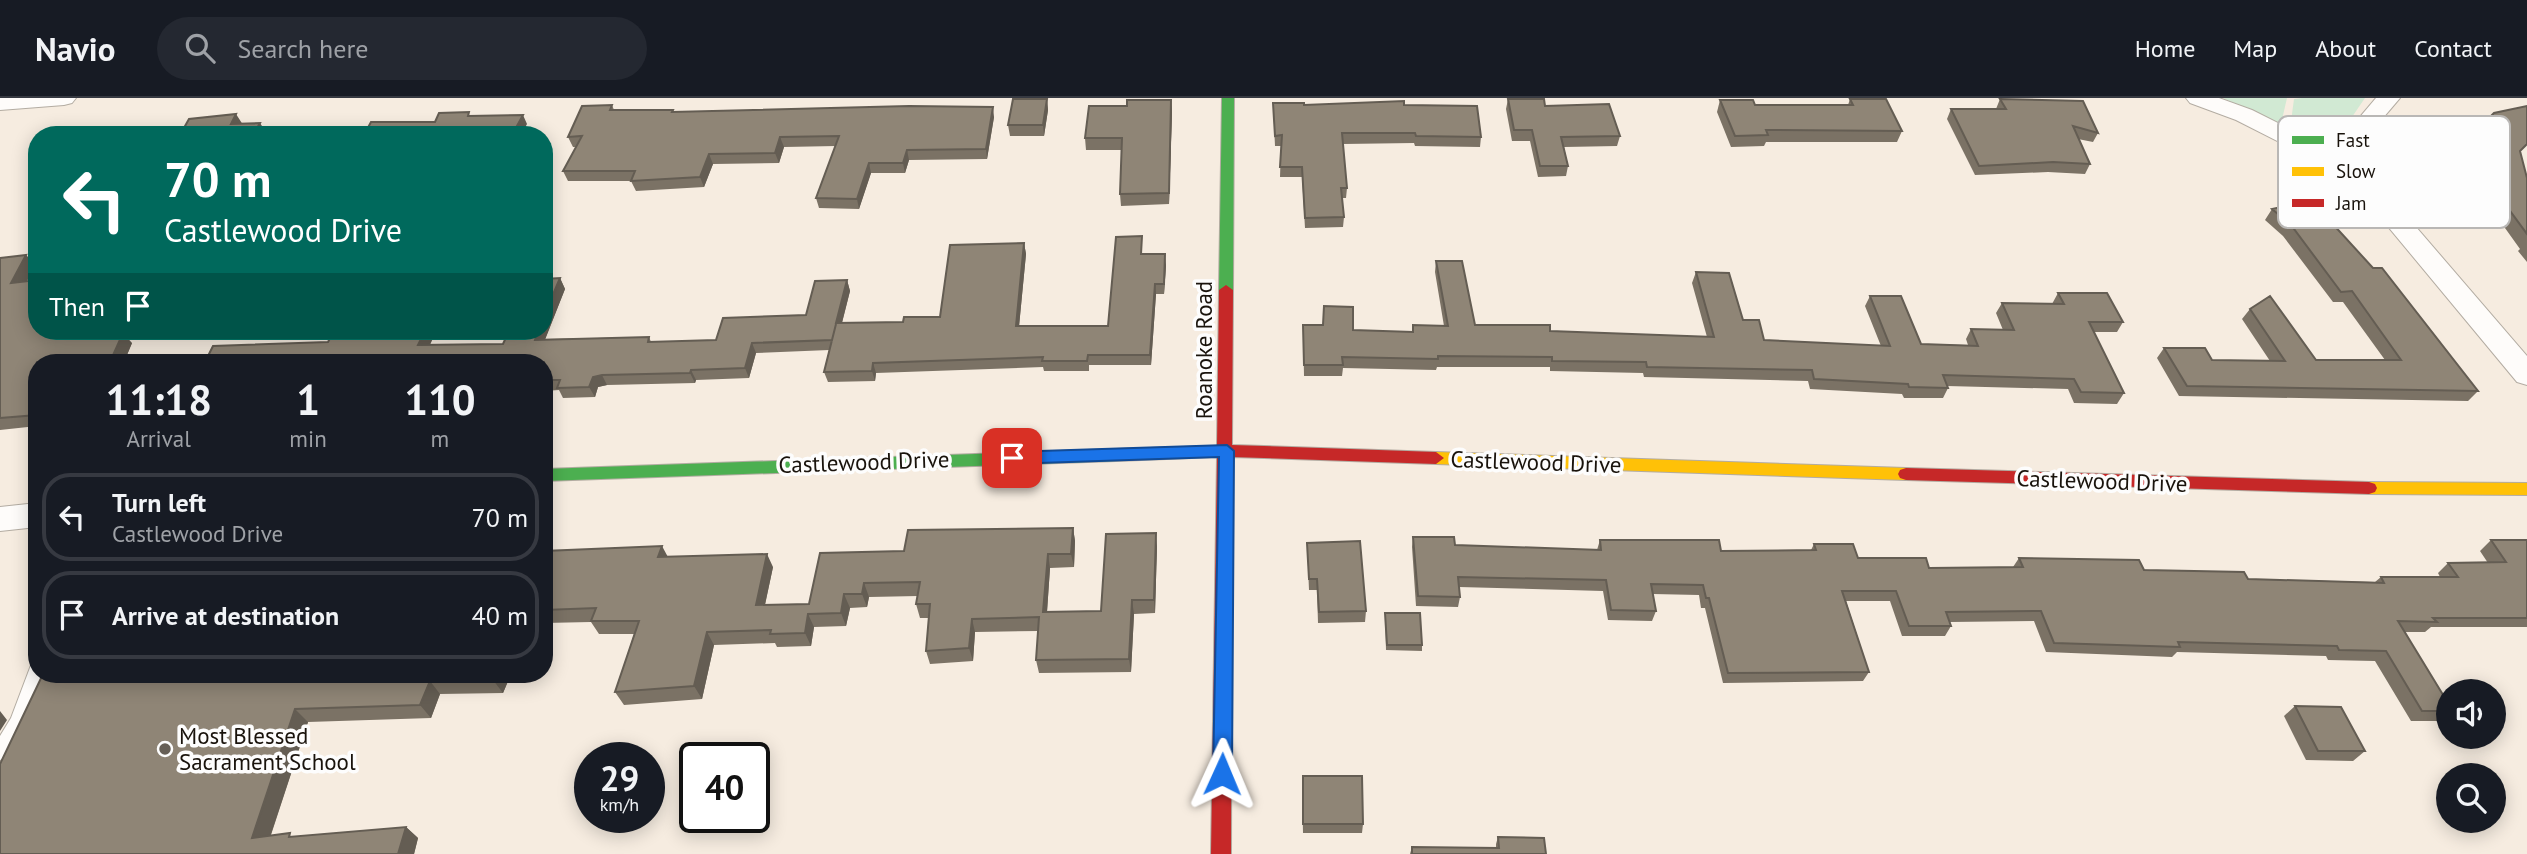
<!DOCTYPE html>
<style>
:root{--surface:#171b24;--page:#242831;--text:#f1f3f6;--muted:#9ea1a6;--line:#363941}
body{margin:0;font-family:"PT Sans",sans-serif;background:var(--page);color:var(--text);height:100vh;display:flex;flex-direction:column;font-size:26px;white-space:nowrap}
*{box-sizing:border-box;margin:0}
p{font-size:23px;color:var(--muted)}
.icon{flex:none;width:38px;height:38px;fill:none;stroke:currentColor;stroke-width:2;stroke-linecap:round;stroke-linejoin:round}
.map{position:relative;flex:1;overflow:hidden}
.details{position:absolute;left:28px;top:256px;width:525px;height:329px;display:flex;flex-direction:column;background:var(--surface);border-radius:28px;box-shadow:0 4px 18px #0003}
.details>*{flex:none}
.guide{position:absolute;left:28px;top:28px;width:525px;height:214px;border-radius:28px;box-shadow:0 4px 18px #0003;background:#00695c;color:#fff;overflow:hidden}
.controls{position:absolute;left:2436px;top:581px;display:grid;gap:14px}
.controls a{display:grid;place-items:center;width:70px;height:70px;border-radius:50%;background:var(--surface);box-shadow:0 4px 18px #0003;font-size:35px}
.speed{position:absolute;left:574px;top:644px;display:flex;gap:14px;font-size:35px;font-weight:700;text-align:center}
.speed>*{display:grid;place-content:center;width:91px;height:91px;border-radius:50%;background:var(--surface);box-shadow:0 4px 18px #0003;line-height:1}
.speed small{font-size:18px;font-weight:400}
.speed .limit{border:4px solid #111;border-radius:10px;background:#fff;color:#111}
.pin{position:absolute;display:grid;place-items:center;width:60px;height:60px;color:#fff;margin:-30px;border-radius:14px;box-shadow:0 4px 10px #0006}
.me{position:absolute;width:77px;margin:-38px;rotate:1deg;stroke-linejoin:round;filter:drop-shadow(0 0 5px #0008)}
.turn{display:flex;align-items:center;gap:24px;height:147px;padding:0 21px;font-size:32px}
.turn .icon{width:91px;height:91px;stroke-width:2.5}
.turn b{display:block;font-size:49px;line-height:60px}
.then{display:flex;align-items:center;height:66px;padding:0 21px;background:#0003;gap:14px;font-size:26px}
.eta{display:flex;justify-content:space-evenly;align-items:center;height:119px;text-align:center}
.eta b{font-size:42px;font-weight:700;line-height:49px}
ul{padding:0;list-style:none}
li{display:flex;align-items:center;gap:21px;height:88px;margin:0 14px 10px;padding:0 7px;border:4px solid var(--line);border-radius:28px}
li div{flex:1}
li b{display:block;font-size:26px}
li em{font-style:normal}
header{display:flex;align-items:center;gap:42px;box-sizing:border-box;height:98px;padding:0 35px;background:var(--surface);border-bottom:2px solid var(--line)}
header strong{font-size:33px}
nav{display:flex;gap:38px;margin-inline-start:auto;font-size:24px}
.search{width:490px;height:63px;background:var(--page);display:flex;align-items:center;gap:18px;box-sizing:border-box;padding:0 24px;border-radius:38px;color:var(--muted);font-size:26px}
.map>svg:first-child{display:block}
.green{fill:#d1e9d3}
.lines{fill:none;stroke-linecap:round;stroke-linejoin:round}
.lane-casing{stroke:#b3aca2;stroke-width:2}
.street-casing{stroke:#b3aca2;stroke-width:2}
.fast-casing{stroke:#b3aca2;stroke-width:2}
.slow-casing{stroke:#b3aca2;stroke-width:2}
.jam-casing{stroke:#b3aca2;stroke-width:2}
.lane{fill:#fefcfa;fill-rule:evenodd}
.street{fill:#fefcfa;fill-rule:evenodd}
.fast{fill:#4caf50;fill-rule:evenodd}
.slow{fill:#ffc107;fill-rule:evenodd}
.jam{fill:#c62828;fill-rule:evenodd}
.wall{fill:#7b7265}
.shaded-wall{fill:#645d53}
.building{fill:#8f8576;stroke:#645d53;stroke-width:2}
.route{fill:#1a73e8;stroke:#114b97;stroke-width:2}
.poi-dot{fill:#665f56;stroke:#fdfdfd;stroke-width:2.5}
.labels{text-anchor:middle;stroke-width:7;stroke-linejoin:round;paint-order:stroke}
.street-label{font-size:23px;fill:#19130c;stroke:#fdfdfd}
.poi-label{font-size:23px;fill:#19130c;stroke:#fdfdfd;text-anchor:start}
.key{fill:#fdfdfd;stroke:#b9b7b5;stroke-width:2}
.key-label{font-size:19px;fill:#19130c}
</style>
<header>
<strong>Navio</strong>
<div class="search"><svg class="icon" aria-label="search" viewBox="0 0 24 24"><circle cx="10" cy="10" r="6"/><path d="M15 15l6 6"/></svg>Search here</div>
<nav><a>Home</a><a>Map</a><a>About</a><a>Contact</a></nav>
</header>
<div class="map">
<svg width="2527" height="756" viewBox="0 0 2527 756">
<rect width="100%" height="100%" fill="#f6ece0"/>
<path class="green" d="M2223 0H2287L2281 26Z
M2302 0H2365L2352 19 2346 60 2334 57 2290 31 2294 1Z"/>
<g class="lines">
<g class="lane-casing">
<path id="lane" d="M37 565V576H44L28 623 6 660 0 662V638L11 620 31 567Z"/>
</g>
<g class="street-casing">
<path id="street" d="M0 0H76L72 5 64 7 0 12Z
M2186 0H2219L2252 12 2346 59 2354 26 2376 0H2400L2377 27 2367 72 2527 258V287L2517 284 2346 78 2236 22 2190 5Z
M37 405V429L0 433V409Z"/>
</g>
<g class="fast-casing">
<path id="fast" d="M1222 0H1234L1233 192 1226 197 1219 192Z
M1116 351 1124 357 1116 363 544 383V371Z"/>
</g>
<g class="slow-casing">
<path id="slow" d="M1436 354 1906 370 1912 372 1914 376 1912 380 1906 382 1436 366 1428 360Z
M2369 384 2527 385V397L2369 396 2363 394 2361 390 2363 386Z"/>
</g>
<g class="jam-casing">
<path id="jam" d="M1226 187 1233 192 1232 347 1436 354 1444 360 1436 366 1232 359 1231 756H1211L1217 359 1116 363 1108 357 1116 351 1217 348 1219 192Z
M1906 370 2369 384 2375 386 2377 390 2375 394 2369 396 1906 382 1900 380 1898 376 1900 372Z"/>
</g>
<use href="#lane" class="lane"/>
<use href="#street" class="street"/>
<use href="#fast" class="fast"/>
<use href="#slow" class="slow"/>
<use href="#jam" class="jam"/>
</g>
<path class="wall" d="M1047 1 1048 12 1044 38H1010L1008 27Z
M1508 1 1545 8 1620 38 1617 48 1564 49 1568 68 1566 78 1538 79 1530 43H1512L1506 11Z
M1850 1 1902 33 1897 44H1766L1764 48 1731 49 1717 14 1720 2 1755 7H1848Z
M2000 1 2098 35 2093 44 2078 41 2090 66 2085 76 2048 74 1975 77 1947 21 1951 11H1996Z
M1171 2 1172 13 1169 106 1121 108 1120 96 1122 52H1086L1085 40 1127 8Z
M1273 5 1304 7H1404L1481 39 1480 49 1415 48 1414 45 1343 46 1347 90 1346 100H1342L1344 119 1343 129 1305 130 1302 79H1280L1281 48H1275Z
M612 7 614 12 994 19 987 61 909 62 905 75H871L859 111 819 110 816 100 836 48 784 49 779 65 713 66 704 89 636 93 631 83H568L563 73 577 49H573L568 39Z
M2480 29 2520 54 2527 80V164L2518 153 2520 151 2485 102 2472 40Z
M2272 111 2336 130 2478 293 2468 303 2179 298 2157 260 2164 250 2212 262 2270 263 2242 221 2250 211 2316 262H2385L2343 204H2333L2283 138 2265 122Z
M1142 138V156L1166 167 1164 196H1156L1151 267H1089V273H1044L1043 269 876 275 875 283 828 284 824 274 829 252 756 255 749 280 696 282 695 285 607 287 598 289 595 299 563 300 559 292 544 293V264L328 244 334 233H436L430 247 503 246 560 180 565 191 545 241 649 239 651 244 716 242 806 217 847 182 850 193 842 225 903 224 940 219 1024 145 1026 156 1019 228H1108Z
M26 157 35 167 27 183 37 233H101L99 238 132 245 124 264H37V328L0 332V160Z
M1436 163 1475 227 1550 233 1707 239 1692 185 1696 174 1764 242 1881 248 1865 208 1870 198 1921 246 1968 247 1966 241 1971 231 2003 232 1996 215 2002 205 2052 206 2058 195 2123 224 2117 234H2094L2124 295 2117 306 2074 305 2068 291 1947 288 1948 290 1943 300H1904L1902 296 1810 291 1808 283 1644 279 1643 275 1550 273V269H1437L1436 272 1343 270 1342 278H1304L1303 227 1353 232 1412 234 1413 227 1444 228 1435 174Z
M1073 430 1075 443 1074 469 1050 470 1047 514 1101 513 1157 448 1155 515 1134 516 1131 574 1039 575 1036 562 1038 533 975 534 973 563 930 566 926 553 929 520H920L916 506 918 498 869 499 867 509 850 510 846 528 814 529 811 548 777 549 775 545 714 547 702 601 624 607 615 594 634 536H599L591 524 544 525V453L668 459 773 469 765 507 809 506 904 453Z
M1413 439 1455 447 1597 452 1600 442 1721 453 1811 452 1814 446 1858 460 1929 470 2013 469 2019 460 2248 481 2375 484 2381 479H2440L2438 475 2448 465H2488L2480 453 2491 442H2527V529H2431L2425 534H2404L2448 605V618L2442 623H2411L2375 563 2328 562 2326 558 2177 554 2172 559 2046 554 2034 523 1950 524 1951 528 1945 538H1902L1890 503H1846L1869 574 1863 583 1723 585 1705 510H1701L1699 497 1653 496 1656 513 1652 523 1608 522 1603 493 1459 489 1460 499 1458 509 1416 508 1412 449Z
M1307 445 1366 513 1365 524 1318 525 1317 492H1309Z
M1385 515 1422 547V553L1386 552Z
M43 576H324L323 579 511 576 503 595 440 596 431 620 308 624 271 737 295 739 406 729 418 740 414 756H0Z
M2295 608 2365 653 2353 663 2306 662 2284 618Z
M1302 687 1363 726 1362 735H1303Z
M1498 739 1546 756H1410L1412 749 1496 750V746Z"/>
<path class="shaded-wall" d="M1047 1 1048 12 1044 38 1043 27Z
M1171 2 1172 13 1169 106V95Z
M993 9 994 19 987 61 986 51Z
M236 16 245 30 231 26Z
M523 17 527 26 521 37H512Z
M260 25 268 37H253Z
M780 39 784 49 779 65 775 55Z
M907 52 909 62 905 75 903 65Z
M709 56 713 66 704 89 700 79Z
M869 65 871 75 859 111 857 101Z
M2343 121 2335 132 2331 124Z
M1024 145 1026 156 1018 239 1016 228Z
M1165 156 1166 167 1164 196V186Z
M26 157 35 167 21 195 11 185Z
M560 180 565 191 541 252 535 242 538 233H544V218Z
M847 182 850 193 839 236 836 225Z
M1155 186 1156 196 1151 267 1150 257Z
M87 233H101L93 250 84 240Z
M425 233H436L425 257 418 247Z
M123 235 132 245 124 264H110Z
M752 245 756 255 749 280 745 270Z
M873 265 876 275 875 283 872 273Z
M691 272 696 282 695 285 690 275Z
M602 277 607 287 598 289 595 299 589 289 593 279Z
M1073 430 1075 443 1074 469 1071 456Z
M1156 435 1157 448 1155 515 1154 502Z
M662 448 669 461 658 459Z
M767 456 773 469 762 520 756 507Z
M1048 456 1050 470 1046 528 1043 514Z
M864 485 869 499 867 509 862 496Z
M844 496 850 510 846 528 841 515Z
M1132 502 1134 516 1131 574 1129 561Z
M808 516 814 529 811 548 805 535Z
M972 521 975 534 973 563 969 550Z
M707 534 714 547 702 601 694 588Z
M307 576H324L318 592 306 580Z
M496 576H511L503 595 493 582Z
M430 583 440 596 431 620 420 607Z
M295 611 308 624 266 751 252 740Z
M0 613 7 622 0 633Z
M406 729 418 740 414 756H398Z"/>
<path class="building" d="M1013 1H1047L1043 27H1008Z
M1508 1H1544L1545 8 1609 6 1620 38 1561 39 1568 68H1540L1532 32H1514Z
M1850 1H1886L1902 33 1766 32 1768 37 1735 38 1720 2H1753L1755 7H1853Z
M2000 1 2083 3 2098 35 2073 28 2090 66 2053 64 1979 68 1951 11H2006Z
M1127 2H1171L1169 95 1120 96 1122 40H1085L1089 8H1127Z
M1404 3V7L1477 8 1481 39 1416 38 1415 35H1342L1347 90H1341L1344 119 1305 120 1302 69H1280L1282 37 1275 38 1273 5H1304V7Z
M612 7 610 12H673L672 14 909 8 993 9 986 51 907 52 903 65H869L857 101 816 100 839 38 780 39 775 55 709 56 700 79 631 83 635 73H563L582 38 568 39 582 8Z
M2527 8V46L2520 53 2527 80V136L2494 91 2480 29 2494 15Z
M469 14 468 18 523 17 512 37H364L371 24H435L439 15Z
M236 16 231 26 260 25 253 37H180L189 21Z
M2318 101 2343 121 2331 124 2373 170H2382L2478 293 2187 288 2164 250H2205L2212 262 2285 263 2250 211 2270 198 2316 262H2401L2352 193 2341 194 2291 127 2272 111Z
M1142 138 1141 156H1165L1164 186H1155L1150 257H1088L1087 263H1042L1043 259 873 265 872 273 824 274 836 226 832 242 752 245 745 270 691 272 690 275 602 277 593 279 589 289 557 290 560 282H544V264H205L213 248 328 244 334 233H425L418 247 503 246 509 233H538L535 242 649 239 648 244 716 242 723 220 806 217 815 183 847 182 836 225 903 224 904 219H940L950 147 1024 145 1016 228H1108L1116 139Z
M26 157 11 185 37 182V233H87L84 240 123 235 110 264H37V317L0 320V160Z
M1436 163H1462L1475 227H1550V233L1714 239 1696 174 1729 175 1743 222H1759L1764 242 1890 248 1870 198H1901L1921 246 1978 248 1971 231 2014 232 2002 205 2064 206 2058 195H2107L2123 224H2089L2124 295 2081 294 2074 281 1943 277 1948 290 1909 289 1908 286 1814 281 1812 272 1647 269 1646 264 1552 263V259L1438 258V261L1342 259 1343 267H1304L1303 227H1323L1324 208 1353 209V232L1413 234V227L1448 228Z
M560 180 544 218V181Z
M1073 430 1071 456H1048L1043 514 1101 513 1106 436 1156 435 1154 502H1132L1129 561 1036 562 1039 519 972 521 969 550 926 553 930 506H916L920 484 864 485 862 496H844L841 515 808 516 805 535 770 536 771 532 707 534 694 588 615 594 639 523H591L596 510 544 512V453L662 448 658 459 767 456 756 507 809 506 820 455 904 453 908 432Z
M1413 439H1454L1455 447 1601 452 1600 442H1719L1721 453 1816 452 1814 446H1853L1858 460H1926L1929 470 2023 469 2019 460 2139 462 2144 472 2244 474 2248 481 2384 485 2381 479H2458L2448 465 2506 464 2491 442H2527V520H2433L2437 524 2398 523 2448 605V613H2422L2386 553 2339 552 2337 548 2178 544 2180 549 2054 545 2041 513 1946 514 1951 528H1909L1896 493H1842L1869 574 1728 575 1709 500H1706L1703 487 1651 486 1656 513 1611 512 1606 482 1458 479 1460 499 1418 498Z
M1360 443 1366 513 1319 514 1317 481H1309L1307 445Z
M1385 515H1420L1422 547H1387Z
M43 576H307L306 580 366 578 367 576H496L493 582 430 583 420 607 295 611 252 740 290 735 289 739 406 729 398 756H0V666Z
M2295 608 2341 609 2365 653H2318Z
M1303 678H1362L1363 726H1303Z
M1498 739 1544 740 1546 756H1412V749L1499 750Z"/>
<path class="route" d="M1227 347 1234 353 1232 676 1229 681 1222 684 1216 681 1213 676 1219 359 1012 366 1004 360 1012 354Z"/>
<circle class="poi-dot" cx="165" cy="651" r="7"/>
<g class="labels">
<g class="street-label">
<text transform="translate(1204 252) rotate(-90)" y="8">Roanoke Road</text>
<text transform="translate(864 364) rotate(-2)" y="8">Castlewood Drive</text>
<text transform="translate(1536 364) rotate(2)" y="8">Castlewood Drive</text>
<text transform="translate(2102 383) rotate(2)" y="8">Castlewood Drive</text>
</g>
<g class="poi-label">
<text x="179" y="646">Most Blessed<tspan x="179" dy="26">Sacrament School</tspan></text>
</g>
</g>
<rect x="2278" y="18" width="232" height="112" rx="10" class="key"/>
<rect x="2292" y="38" width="32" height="8" fill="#4caf50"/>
<rect x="2292" y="69" width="32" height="9" fill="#ffc107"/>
<rect x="2292" y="101" width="32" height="8" fill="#c62828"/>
<g class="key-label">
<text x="2336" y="49">Fast</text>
<text x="2336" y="80">Slow</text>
<text x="2336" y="112">Jam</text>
</g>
</svg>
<div class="controls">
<a><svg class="icon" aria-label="sound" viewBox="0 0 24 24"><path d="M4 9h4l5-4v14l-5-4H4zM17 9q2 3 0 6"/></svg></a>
<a><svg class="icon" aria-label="search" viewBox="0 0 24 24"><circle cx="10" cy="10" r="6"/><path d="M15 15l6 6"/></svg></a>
</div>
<div class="speed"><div>29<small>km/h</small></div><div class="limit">40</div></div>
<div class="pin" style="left:1012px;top:360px;background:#d93025"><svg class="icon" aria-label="arrive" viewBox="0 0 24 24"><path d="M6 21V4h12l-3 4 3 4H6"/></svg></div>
<svg class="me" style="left:1222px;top:676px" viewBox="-20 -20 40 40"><path d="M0-17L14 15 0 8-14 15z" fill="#1a73e8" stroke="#fff" stroke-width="4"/></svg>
<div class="guide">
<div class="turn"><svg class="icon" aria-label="left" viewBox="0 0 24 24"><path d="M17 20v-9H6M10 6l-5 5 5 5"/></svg><div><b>70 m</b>Castlewood Drive</div></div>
<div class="then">Then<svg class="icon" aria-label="arrive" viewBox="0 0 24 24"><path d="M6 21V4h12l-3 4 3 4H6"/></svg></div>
</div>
<section class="details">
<div class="eta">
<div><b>11:18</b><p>Arrival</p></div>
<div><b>1</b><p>min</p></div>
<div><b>110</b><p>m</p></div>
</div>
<ul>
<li><svg class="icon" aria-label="left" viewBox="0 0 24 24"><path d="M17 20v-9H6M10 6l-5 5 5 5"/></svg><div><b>Turn left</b><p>Castlewood Drive</p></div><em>70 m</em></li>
<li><svg class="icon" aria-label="arrive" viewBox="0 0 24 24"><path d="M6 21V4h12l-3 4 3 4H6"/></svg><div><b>Arrive at destination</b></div><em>40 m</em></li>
</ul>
</section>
</div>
